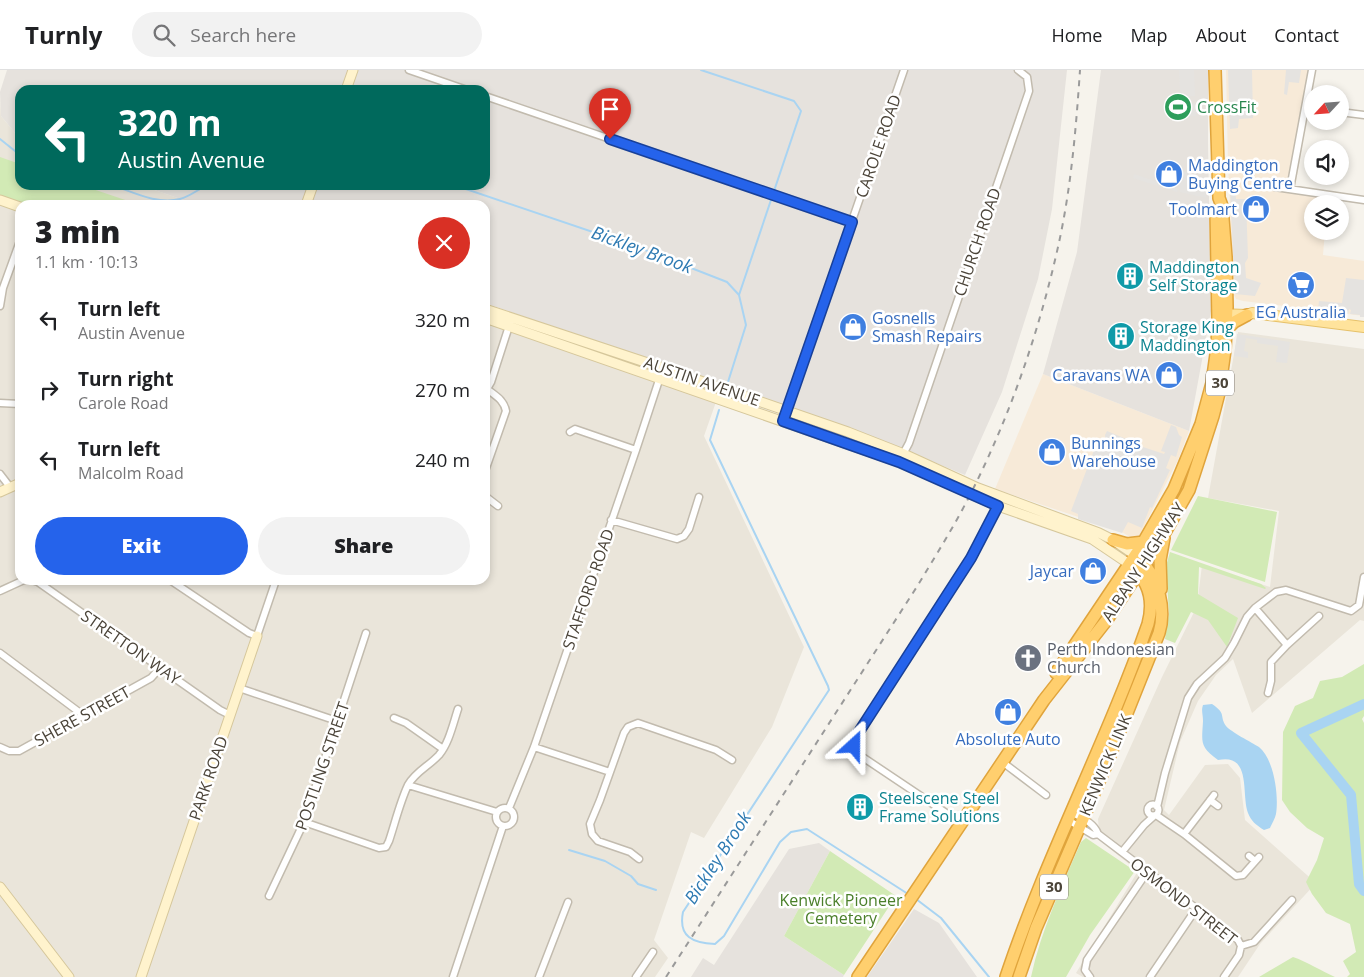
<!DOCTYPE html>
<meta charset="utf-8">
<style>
:root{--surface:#fff;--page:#f2f2f2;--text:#202124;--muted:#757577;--line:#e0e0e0;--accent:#2563eb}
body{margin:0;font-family:"Open Sans",sans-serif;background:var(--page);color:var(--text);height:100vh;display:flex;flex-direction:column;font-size:19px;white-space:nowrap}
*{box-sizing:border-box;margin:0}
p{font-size:16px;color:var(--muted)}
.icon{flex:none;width:28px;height:28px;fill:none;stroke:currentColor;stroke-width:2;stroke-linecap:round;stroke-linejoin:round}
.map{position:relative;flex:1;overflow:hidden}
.side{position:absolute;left:15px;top:130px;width:475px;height:385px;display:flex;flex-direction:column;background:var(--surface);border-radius:15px;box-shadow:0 2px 8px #0003}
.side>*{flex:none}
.banner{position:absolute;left:15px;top:15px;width:475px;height:105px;border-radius:15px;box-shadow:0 2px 8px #0003;background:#00695c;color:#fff;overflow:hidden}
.needle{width:32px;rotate:244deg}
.fabs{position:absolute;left:1304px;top:15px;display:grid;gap:10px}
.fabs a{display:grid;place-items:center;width:45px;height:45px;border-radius:50%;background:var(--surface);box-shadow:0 2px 8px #0003;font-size:25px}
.pin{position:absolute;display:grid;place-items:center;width:42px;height:42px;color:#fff;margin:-51px -21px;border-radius:50% 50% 50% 0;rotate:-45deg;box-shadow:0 0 5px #0007}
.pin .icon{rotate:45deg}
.me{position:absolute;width:55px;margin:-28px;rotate:24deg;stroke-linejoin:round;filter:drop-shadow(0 0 4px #0008)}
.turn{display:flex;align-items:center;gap:18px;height:105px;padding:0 20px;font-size:22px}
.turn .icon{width:65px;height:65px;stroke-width:2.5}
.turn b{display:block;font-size:35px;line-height:42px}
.round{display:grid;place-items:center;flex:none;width:52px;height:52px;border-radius:26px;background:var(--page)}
.summary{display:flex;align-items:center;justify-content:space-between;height:85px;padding:0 20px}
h1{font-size:30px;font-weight:800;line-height:38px}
.action{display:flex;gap:10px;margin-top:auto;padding:10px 20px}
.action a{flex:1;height:58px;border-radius:30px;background:var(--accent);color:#fff;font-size:20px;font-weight:800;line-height:58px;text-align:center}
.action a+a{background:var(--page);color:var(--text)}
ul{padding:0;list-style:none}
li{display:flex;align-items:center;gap:15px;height:70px;padding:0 20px}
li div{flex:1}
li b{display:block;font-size:19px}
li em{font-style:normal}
header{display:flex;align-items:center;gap:30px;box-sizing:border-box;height:70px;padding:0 25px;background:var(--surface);border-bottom:1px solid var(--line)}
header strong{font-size:24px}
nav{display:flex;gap:28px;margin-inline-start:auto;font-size:18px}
.search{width:350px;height:45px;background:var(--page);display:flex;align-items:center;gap:12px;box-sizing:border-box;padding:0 18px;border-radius:28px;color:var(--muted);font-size:19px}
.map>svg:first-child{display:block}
.residential{fill:#eae5da}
.commercial{fill:#f7ead8}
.industrial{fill:#e6e2dd}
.green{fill:#d2eab5}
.parking{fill:#e5e3e0}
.water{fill:#a9d4f2}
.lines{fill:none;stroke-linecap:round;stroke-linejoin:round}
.stream{stroke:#a9d4f2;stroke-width:2}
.river{stroke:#a9d4f2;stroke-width:10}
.street-casing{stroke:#c2bbae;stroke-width:9}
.secondary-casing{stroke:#d6c79b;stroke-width:11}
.primary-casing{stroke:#e6c16a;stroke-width:12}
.highway-casing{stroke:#e0a43c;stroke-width:14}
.street{stroke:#fff;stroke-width:6}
.secondary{stroke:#fff3cd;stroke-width:9}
.primary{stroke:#ffe39c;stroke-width:10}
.highway{stroke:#ffcf6e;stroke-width:11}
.rail{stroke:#9a9a9a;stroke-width:2;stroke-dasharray:6 6;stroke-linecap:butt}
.route-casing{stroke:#184099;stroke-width:12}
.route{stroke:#2563eb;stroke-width:9}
.labels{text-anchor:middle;stroke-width:5;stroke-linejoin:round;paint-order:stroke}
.shield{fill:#fff;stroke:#817c74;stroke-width:1}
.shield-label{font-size:15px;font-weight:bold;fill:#4b4439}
.leisure-label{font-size:16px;fill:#27864d;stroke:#fff;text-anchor:start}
.street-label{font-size:16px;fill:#4b4439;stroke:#fff}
.shop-label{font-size:16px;fill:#366cbe;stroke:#fff;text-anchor:start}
.culture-label{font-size:16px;fill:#0d838f;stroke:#fff;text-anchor:start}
.worship-label{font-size:16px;fill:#5b616d;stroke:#fff;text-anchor:start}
.park-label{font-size:16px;fill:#4a7f2a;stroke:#fff}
.water-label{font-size:18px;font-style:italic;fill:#2e7ab2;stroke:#fff}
</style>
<header>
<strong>Turnly</strong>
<div class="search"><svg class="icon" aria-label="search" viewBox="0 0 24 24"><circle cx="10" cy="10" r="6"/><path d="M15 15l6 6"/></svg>Search here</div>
<nav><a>Home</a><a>Map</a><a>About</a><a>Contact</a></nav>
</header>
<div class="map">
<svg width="1364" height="907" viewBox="0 0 1364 907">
<rect width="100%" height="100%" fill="#f6f3ec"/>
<path class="residential" d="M0 28 1 46 20 69V115H140L198 135H20V510H485V233L722 315 704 366 804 577 772 657 704 768 691 762 654 870 668 888 655 907H0Z
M1238 262 1364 279V551L1360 550 1252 643 1233 589 1216 605 1198 631 1180 672 1164 740 1169 745 1205 695 1228 694 1240 708 1245 750 1316 813 1260 874 1238 907H1083L1076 903 1138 801 1100 771 1098 749 1162 607 1197 536 1202 495 1270 517 1279 441 1208 428Z"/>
<path class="commercial" d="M1226 0H1315L1295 117 1328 121 1327 134H1312V161H1325L1323 185 1364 191V246L1243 231 1236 229 1234 225 1228 94Z
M1043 304 1189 361 1178 390 1139 466 1132 468 1120 461 995 419Z"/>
<path class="industrial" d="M7 0H1067L1052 139 1038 209 1002 322 965 405 883 371 485 233V135H198L140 115H485V20H20V69L1 46 0 22Z
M1101 0H1208V72L1211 241 1189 361 1043 304 1077 182Z
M819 773 830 781 784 866 844 905 843 907H691L703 888 714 895 789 779Z
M914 839 939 853 977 907H867Z"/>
<path class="green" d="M0 87 20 94V115H81L140 135H26L2 127 0 126Z
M1198 426 1277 442 1265 512 1171 480Z
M1170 482 1261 514 1266 518 1265 519 1199 497 1198 524 1238 548 1227 577 1208 550 1191 542 1175 573 1165 569 1169 544 1166 496Z
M1364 594V646L1362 649 1364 653V907H1347L1350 904 1343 891 1356 882 1350 854 1326 843 1312 824 1306 812 1317 790 1324 768 1307 758 1290 742 1282 730 1283 662 1295 636 1313 628 1320 611 1342 607Z
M1086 768 1135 801 1090 865 1066 907H1031C1041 860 1062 816 1081 772Z
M830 781 896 826 844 905 784 866Z
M1293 887C1308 892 1321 901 1335 907H1259Z"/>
<path class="parking" d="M1179 0H1194L1195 26H1190L1191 34 1195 33 1196 46H1185V42H1181Z
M1228 0H1252L1253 48 1239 49 1238 58 1230 59Z
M1286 0H1301L1299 13 1289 12 1287 25 1284 24Z
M1180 100 1206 108V128L1180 122Z
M1134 104 1178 119 1177 122 1133 108Z
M1230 119H1235L1236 129H1246L1248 188 1245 193 1246 208 1261 213 1255 226 1235 224Z
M1346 208 1364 210V247H1360V245L1350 244 1351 240 1349 239 1348 244 1318 241 1319 231 1342 233Z
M1237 264 1290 272 1287 293 1276 292 1278 276 1257 273V270L1246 268 1244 281 1248 282V288L1234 286Z
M1171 355 1176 357 1179 365 1182 367 1176 387 1171 385 1166 398 1170 400 1152 438 1150 437 1142 458 1128 452 1122 463 1078 449V444L1071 441 1096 375 1100 376 1102 373 1106 374 1105 365 1107 361 1131 371 1130 375 1142 379 1143 377 1164 384 1165 382 1161 381Z"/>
<path class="water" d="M1212 634C1227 644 1219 646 1226 656 1231 662 1251 672 1259 677 1274 689 1279 726 1276 744 1275 749 1272 753 1270 758L1264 760C1256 755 1251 751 1248 743 1241 724 1252 683 1218 690 1199 676 1202 672 1203 651 1203 644 1201 641 1203 635Z"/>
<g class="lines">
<path class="stream" d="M701 0 794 31 801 41 739 225
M0 69 20 85
M112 115C133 122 157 135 180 129 191 126 198 119 208 115
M454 115 640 178 727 212 739 225 746 255 728 312
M719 340 710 370 828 616 829 620 683 842C678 867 693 873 715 874L724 866 780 772 791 762 807 759 908 824
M569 780 605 791 631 806 638 814 656 820
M916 829 941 848 989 907"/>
<path class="river" d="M1364 634 1301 663 1351 725 1359 814 1364 821"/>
<g class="street-casing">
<path id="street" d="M409 0 467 20
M485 26 852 152
M1340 42 1364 45
M1275 117 1364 130
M1290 119 1312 0
M0 236 3 218 20 171
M0 333 20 334
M783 351 904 0
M570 362 575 359 636 380
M902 386 909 373 1029 21 1027 7 1018 0
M485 401 506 341C504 330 496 326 487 319L491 312 510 253
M0 404 10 417
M485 426 498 436
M611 450 677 469 684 466 689 459 699 427
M32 510 38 512 220 640 230 645
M170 510 249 563 257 566 276 510
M0 521 24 510
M1255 538 1287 575
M0 583 83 645
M239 618 337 651
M1268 623 1271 611V592L1287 575 1319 546
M394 648 406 653 443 679
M0 677 9 681H19L151 608 160 598
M534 677 610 702
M1001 691 1046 725
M408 715 497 742
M1210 730 1218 736
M1147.5 740a5.5 5.5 0 1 1 11 0a5.5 5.5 0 1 1-11 0Z
M1157 737 1165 703 1188 628 1197 614 1225 588 1234 573 1247 547 1255 538 1276 522 1286 520 1351 541 1359 535 1364 507
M496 747a9 9 0 1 1 18 0a9 9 0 1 1-18 0Z
M509 738 534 677 636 380 663 298
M1071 742C1082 748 1094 753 1098 764L1238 870 1241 876 1239 885 1224 907
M1156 745 1184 764 1236 806 1243 805 1259 787
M1068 750 1093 765 1098 764
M304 752 379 778 386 777 389 771C395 753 400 732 408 715 415 702 429 696 439 685 449 673 453 654 458 639
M961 753 858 684 854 676 855 668 971 488 999 434
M1184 764 1214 725
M1122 782 1144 755 1154 746
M1249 786 1255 791
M639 789 630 782 598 771 592 764 590 754 600 730 624 663 628 657 638 653 716 680 732 690
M269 826 304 752 366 563
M1241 876 1254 872 1292 830
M453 907 503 756
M539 907 568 832
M636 907 653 882
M1090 907 1085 900 1087 890 1147 802
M1150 907 1196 839"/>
</g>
<g class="secondary-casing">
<path id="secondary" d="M346 20 353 0
M0 130 20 137
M306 135 313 115
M485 239 663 298 848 362 904 384 978 418 1099 463 1113 470 1135 485
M485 248 899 392 998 436 1092 469 1129 494
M0 422 20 413
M0 817 69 907
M141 907 257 566"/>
</g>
<g class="primary-casing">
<path id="primary" d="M1218 244 1247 245 1252 243 1364 257"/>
</g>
<g class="highway-casing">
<path id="highway" d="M1226 260 1234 252 1247 245
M1113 470 1127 474 1144 472
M1161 519 1160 490 1164 468
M1056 603 1140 478 1174 419 1201 354 1212 313 1217 277 1218 252 1216 141
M858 907 1044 630 1106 551 1164 464 1189 420 1213 346 1219 323 1225 280 1227 237 1226 187 1222 136 1219 128 1215 0
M1006 907C1046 787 1106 674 1148 554 1154 532 1150 513 1133 498
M1019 907 1036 858 1107 693 1159 563C1166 540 1159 507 1140 490"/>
</g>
<use href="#street" class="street"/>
<use href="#secondary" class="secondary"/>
<use href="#primary" class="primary"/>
<use href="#highway" class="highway"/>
<path class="rail" d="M666 907 918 515C936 485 955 455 971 423 1010 346 1039 262 1058 177 1071 119 1076 59 1080 0"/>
</g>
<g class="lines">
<g class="route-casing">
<path id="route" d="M610 69 852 152 783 351 899 392 998 436 971 488 855 668 854 676"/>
</g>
<use href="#route" class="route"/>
</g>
<defs>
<g id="stadium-disc" transform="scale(1.4375)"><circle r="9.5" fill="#2e9e5b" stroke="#fff"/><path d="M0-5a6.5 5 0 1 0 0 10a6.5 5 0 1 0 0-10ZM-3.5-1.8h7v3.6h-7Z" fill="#fff"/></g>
<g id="shop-disc" transform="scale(1.4375)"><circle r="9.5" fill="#3f7fe0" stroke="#fff"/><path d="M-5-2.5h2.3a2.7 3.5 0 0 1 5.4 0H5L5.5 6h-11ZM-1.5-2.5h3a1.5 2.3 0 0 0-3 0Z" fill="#fff"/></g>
<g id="building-disc" transform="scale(1.4375)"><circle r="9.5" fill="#0f9aa8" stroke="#fff"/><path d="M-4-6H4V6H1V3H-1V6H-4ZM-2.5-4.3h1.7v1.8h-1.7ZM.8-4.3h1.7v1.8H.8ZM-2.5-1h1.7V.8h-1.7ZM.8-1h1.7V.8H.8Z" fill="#fff"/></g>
<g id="supermarket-disc" transform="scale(1.4375)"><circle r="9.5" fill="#3f7fe0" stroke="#fff"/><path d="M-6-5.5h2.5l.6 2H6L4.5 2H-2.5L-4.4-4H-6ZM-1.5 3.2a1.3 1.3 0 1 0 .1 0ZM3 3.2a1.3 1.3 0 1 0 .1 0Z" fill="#fff"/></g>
<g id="church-disc" transform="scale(1.4375)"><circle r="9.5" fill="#6b7280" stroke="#fff"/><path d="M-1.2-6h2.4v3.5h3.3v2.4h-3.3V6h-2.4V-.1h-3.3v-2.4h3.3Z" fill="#fff"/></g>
</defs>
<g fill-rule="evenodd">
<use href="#stadium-disc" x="1178" y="37"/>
<use href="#shop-disc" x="1169" y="104"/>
<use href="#shop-disc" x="1256" y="139"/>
<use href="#building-disc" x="1130" y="206"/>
<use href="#supermarket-disc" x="1301" y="215"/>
<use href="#shop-disc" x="853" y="257"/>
<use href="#building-disc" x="1121" y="266"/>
<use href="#shop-disc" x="1169" y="305"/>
<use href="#shop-disc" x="1052" y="382"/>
<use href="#shop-disc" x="1093" y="501"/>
<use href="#church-disc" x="1028" y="588"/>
<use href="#shop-disc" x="1008" y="642"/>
<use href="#building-disc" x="860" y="737"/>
</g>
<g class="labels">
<g class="shield">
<rect x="1206" y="300.5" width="28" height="25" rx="4"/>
<rect x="1040" y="804.5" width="28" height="25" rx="4"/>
</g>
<g class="shield-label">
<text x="1220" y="318">30</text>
<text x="1054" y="822">30</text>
</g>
<g class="leisure-label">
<text x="1197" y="43">CrossFit</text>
</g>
<g class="street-label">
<text transform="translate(878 76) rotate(-71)" y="6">CAROLE ROAD</text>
<text transform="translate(977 172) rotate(-71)" y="6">CHURCH ROAD</text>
<text transform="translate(702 311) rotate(19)" y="6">AUSTIN AVENUE</text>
<text transform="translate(1143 492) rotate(-57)" y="6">ALBANY HIGHWAY</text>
<text transform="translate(588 519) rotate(-71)" y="6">STAFFORD ROAD</text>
<text transform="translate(131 577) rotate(35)" y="6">STRETTON WAY</text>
<text transform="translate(82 646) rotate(-29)" y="6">SHERE STREET</text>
<text transform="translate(1105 695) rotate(-67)" y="6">KENWICK LINK</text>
<text transform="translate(322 696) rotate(-71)" y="6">POSTLING STREET</text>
<text transform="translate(208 708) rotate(-71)" y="6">PARK ROAD</text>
<text transform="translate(1184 831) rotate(38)" y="6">OSMOND STREET</text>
</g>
<g class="shop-label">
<text x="1188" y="101">Maddington<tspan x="1188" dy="18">Buying Centre</tspan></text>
<text x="1237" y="145" text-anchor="end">Toolmart</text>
<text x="1301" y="248" text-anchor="middle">EG Australia</text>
<text x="872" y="254">Gosnells<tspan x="872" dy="18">Smash Repairs</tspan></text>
<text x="1150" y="311" text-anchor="end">Caravans WA</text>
<text x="1071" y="379">Bunnings<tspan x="1071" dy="18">Warehouse</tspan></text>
<text x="1074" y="507" text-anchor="end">Jaycar</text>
<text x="1008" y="675" text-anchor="middle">Absolute Auto</text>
</g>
<g class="culture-label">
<text x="1149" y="203">Maddington<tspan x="1149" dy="18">Self Storage</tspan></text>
<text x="1140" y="263">Storage King<tspan x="1140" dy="18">Maddington</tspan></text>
<text x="879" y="734">Steelscene Steel<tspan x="879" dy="18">Frame Solutions</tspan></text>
</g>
<g class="worship-label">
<text x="1047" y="585">Perth Indonesian<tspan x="1047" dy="18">Church</tspan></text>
</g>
<g class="park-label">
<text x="841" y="836">Kenwick Pioneer<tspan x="841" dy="18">Cemetery</tspan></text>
</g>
<g class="water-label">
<text transform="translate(642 180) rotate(20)" y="6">Bickley Brook</text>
<text transform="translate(718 788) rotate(-57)" y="6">Bickley Brook</text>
</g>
</g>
</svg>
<div class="fabs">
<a><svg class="needle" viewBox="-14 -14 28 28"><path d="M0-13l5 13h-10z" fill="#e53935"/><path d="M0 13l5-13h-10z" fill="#757577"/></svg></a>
<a><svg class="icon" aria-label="sound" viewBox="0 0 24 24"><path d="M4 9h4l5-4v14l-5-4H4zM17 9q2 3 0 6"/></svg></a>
<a><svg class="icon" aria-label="layers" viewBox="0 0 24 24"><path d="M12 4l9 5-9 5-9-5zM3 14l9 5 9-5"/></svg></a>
</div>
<div class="pin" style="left:610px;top:69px;background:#d93025"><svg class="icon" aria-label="arrive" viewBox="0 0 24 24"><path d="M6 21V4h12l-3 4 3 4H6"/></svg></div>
<svg class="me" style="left:854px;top:676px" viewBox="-20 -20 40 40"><path d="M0-17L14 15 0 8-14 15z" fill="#2563eb" stroke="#fff" stroke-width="4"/></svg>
<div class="banner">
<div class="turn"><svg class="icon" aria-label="left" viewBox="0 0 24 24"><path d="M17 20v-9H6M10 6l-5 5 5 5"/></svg><div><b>320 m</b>Austin Avenue</div></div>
</div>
<section class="side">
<div class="summary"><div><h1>3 min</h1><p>1.1 km · 10:13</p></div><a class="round" style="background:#d93025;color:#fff"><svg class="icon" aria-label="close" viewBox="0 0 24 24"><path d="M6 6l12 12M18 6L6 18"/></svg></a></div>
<ul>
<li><svg class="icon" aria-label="left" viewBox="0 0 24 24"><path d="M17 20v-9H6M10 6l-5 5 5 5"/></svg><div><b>Turn left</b><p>Austin Avenue</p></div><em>320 m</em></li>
<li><svg class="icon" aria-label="right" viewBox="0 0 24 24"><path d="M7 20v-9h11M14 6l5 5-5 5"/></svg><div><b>Turn right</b><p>Carole Road</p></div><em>270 m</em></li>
<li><svg class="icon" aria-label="left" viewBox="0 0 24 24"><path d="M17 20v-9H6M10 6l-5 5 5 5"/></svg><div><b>Turn left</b><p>Malcolm Road</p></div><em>240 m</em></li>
</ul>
<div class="action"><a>Exit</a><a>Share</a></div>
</section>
</div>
